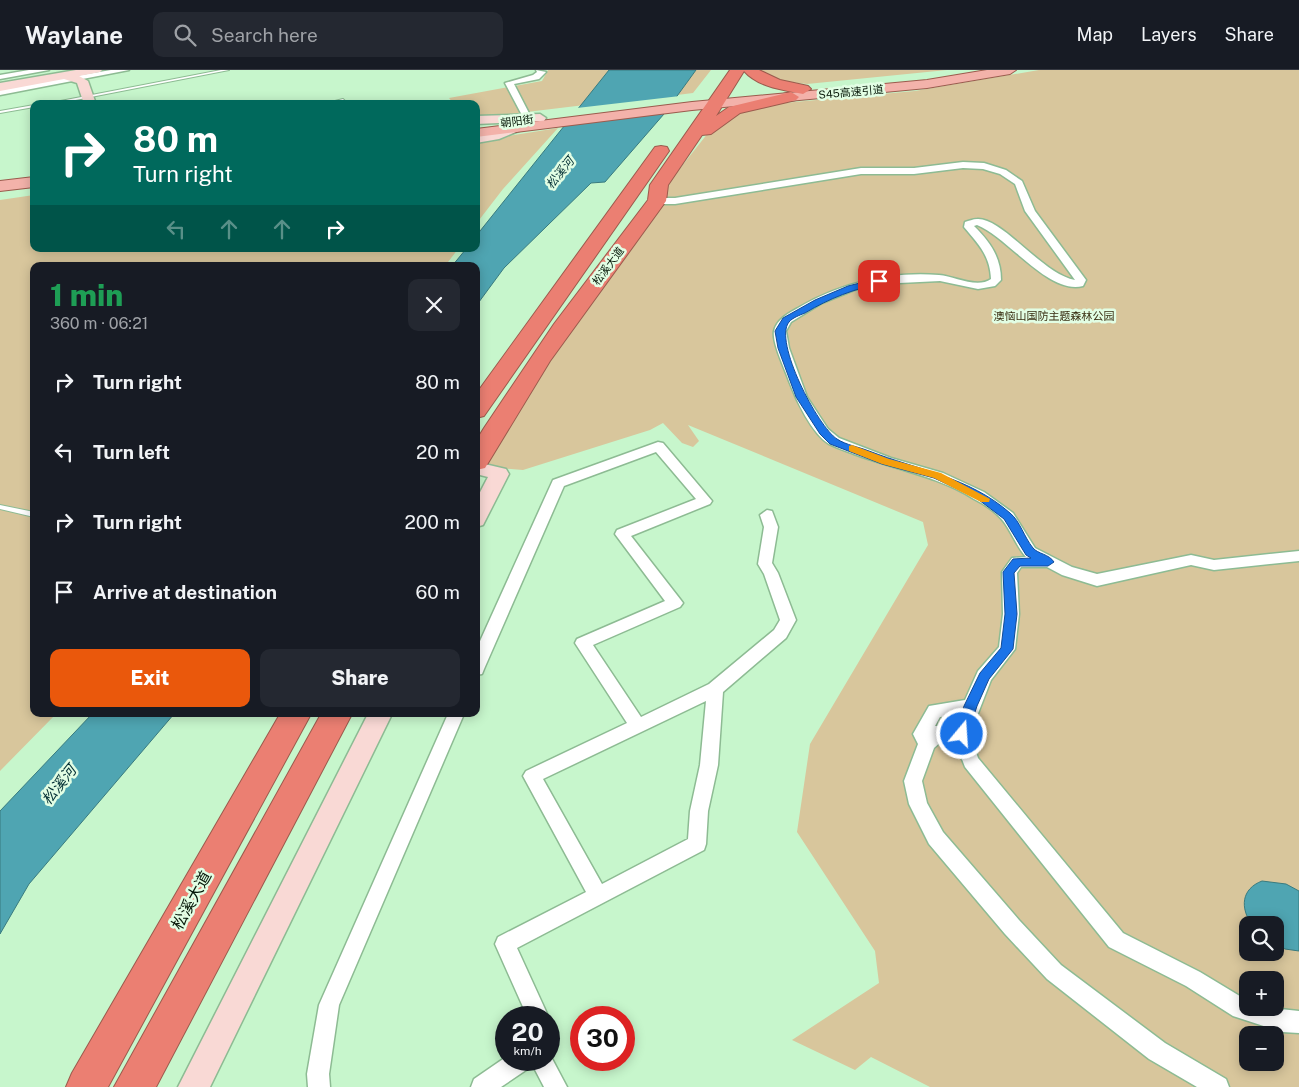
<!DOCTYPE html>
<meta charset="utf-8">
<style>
:root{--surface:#171b24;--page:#242831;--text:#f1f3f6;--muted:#9ea1a6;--line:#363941;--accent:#ea580c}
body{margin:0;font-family:"Public Sans","Noto Sans SC",sans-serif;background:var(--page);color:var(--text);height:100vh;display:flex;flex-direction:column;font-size:19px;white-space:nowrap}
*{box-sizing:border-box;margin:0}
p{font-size:16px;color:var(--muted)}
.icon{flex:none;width:28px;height:28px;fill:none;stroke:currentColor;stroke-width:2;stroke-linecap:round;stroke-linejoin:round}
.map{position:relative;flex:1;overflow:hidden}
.panel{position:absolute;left:30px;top:192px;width:450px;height:455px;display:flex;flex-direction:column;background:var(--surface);border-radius:10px;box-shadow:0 2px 12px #0003}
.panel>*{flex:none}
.guide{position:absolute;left:30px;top:30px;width:450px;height:152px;border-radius:10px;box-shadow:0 2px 12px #0003;background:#00695c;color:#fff;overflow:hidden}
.buttons{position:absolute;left:1239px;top:846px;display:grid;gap:10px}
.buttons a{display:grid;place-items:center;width:45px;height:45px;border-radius:10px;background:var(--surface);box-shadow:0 2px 12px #0003;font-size:25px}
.speed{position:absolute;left:495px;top:936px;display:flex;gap:10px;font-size:25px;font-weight:700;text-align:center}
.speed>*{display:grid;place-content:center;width:65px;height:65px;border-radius:50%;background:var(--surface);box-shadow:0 2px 12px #0003;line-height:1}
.speed small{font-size:12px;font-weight:400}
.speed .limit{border:8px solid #d22;background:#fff;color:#111}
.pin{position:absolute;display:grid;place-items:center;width:42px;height:42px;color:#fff;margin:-21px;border-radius:10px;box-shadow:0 2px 8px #0006}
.me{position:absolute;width:55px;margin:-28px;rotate:18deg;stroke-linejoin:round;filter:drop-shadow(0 0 4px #0008)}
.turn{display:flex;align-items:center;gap:18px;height:105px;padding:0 20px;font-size:22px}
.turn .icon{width:65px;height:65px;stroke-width:2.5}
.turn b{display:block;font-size:35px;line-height:42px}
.lanes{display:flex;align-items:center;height:48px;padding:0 20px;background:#0003;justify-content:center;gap:25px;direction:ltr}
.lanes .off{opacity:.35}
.round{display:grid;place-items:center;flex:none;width:52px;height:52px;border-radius:10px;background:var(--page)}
.head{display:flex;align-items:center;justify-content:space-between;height:85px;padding:0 20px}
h1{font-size:30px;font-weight:800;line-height:38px;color:#1e9e55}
.button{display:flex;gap:10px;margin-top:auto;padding:10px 20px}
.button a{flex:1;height:58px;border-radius:10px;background:var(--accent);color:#fff;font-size:20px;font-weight:800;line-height:58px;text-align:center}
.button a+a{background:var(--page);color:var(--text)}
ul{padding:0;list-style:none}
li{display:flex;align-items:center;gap:15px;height:70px;padding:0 20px}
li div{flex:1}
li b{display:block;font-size:19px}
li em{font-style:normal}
header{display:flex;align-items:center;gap:30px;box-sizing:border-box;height:70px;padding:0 25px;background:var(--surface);border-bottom:1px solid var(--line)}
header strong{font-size:24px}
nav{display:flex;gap:28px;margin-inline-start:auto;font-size:18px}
.search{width:350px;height:45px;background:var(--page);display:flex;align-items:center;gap:12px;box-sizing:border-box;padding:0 18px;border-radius:10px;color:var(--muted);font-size:19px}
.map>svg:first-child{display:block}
.green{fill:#d8c69c;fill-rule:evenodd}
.water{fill:#4fa5b2;stroke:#397b7f}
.pier{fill:#c7f6cc}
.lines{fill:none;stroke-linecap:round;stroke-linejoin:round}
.lane-casing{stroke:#8dbb93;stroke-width:2}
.street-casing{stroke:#8dbb93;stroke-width:3}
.secondary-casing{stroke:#8dbb93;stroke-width:3}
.primary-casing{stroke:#9b5b4d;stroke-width:2}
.highway-casing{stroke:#9b5b4d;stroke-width:2}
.lane{fill:#fff;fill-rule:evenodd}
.street{fill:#fff;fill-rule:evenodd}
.secondary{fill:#f9d9d5;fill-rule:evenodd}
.primary{fill:#f3b2aa;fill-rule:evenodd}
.highway{fill:#eb7f72;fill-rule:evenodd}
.route{fill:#1a73e8;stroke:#114b97}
.slow{fill:#f59e0b}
.labels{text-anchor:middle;stroke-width:5;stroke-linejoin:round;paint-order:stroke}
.far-street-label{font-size:11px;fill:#071809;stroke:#e2fee4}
.far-park-label{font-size:11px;fill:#392e12;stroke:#e2fee4}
.far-water-label{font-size:12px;font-style:italic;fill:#053136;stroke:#e2fee4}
.water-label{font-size:15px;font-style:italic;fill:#053136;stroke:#e2fee4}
.near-street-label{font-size:16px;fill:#071809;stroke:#e2fee4}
</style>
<header>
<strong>Waylane</strong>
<div class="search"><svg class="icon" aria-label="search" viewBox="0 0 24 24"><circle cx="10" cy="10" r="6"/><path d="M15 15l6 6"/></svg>Search here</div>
<nav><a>Map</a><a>Layers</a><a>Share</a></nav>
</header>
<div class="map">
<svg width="1299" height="1017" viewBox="0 0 1299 1017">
<rect width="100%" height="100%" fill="#c7f6cc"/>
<path class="green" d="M548 0H620L593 34 476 48V34H454L449 28 542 11Z
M696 0H711L693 23 677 25Z
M756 0H947L807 14 781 11Z
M1039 0H1299V1017H930L871 987 855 1000 792 970 879 913 875 881 797 762 810 674 928 475 923 452 688 355 699 371 693 377 682 373 663 353 650 360 523 400 476 396 639 150 712 58 732 44 762 35 915 21ZM1248 855H1275V882H1248ZM1248 910H1275V938H1248ZM1248 965H1275V992H1248Z
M558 58 503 119 476 154V71Z
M34 125V179H458L445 196H34V644H56L0 701V130Z"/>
<path class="water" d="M609 0H696L664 44 605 112 591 113 504 198 476 236V196H452L466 179H476V166Z
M92 644H174L29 814 0 864V741Z
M1262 811 1286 814 1299 821V881L1285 879 1275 874V855H1252C1240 838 1241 819 1262 811Z"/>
<path class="pier" d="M680 26 668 43 562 56 577 38Z"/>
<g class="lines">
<g class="lane-casing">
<path id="lane" d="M221 0H229L55 34H45Z
M343 29 348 34H344L342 32 332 34H323Z
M34 35V37L0 43V41Z
M0 435 34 442V447L0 439Z"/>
</g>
<g class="street-casing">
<path id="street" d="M29 0H49L0 9V5Z
M111 0H129L0 25V19Z
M536 0 546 2 539 9 514 14 532 49 528 52 524 49 505 13 533 5 537 2Z
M963 92 984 93 1006 100 1022 111 1035 141 1086 210 1083 216C1048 225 1008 167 977 155L974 156C990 172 1001 187 1001 210L995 216 978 219 940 211 879 214 854 220 822 233 791 252 786 261 789 278 807 327 828 359 839 368 891 388 943 403 984 422 1013 443 1035 478 1072 497 1097 504 1191 485 1214 490 1299 481V491L1214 500 1191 495 1097 516 1062 505 1047 497H1021L1017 503 1019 544 1015 579 991 610 970 664 978 688 1123 863 1200 902 1248 931V938H1271L1299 941V963L1282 962 1233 946 1186 916 1109 877 965 697 955 671 943 670 934 678 922 711 927 733 943 762 1019 850 1061 895 1165 973 1226 1009 1229 1017H1197L1149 989 1047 909 1005 864 929 774 909 734 904 711 918 674 913 664 929 636 965 630 978 601 999 577 1003 544 1002 502 1012 488 1026 487C1017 477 1012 463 1004 452 997 443 984 434 974 429 938 406 894 399 854 384 846 381 837 378 829 374 812 364 796 330 789 311 785 299 772 273 774 261 777 249 789 243 798 238 840 213 890 201 939 205 954 206 977 219 991 209 990 185 978 174 964 157L965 152C969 151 973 149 977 149 1002 147 1042 204 1075 210L1025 141 1015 114 1000 104 983 99 963 98 914 104H861L675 134H657L652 131 657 128H675L861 98H914ZM960 645 955 656H935L940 647Z
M658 372 663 373 712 431 710 434 631 466 680 529 683 533 680 537 593 575 641 647 709 614 774 560 780 550 764 504 758 494 764 457 760 445 767 440 772 441 778 457 772 493 778 503 796 550 786 568 723 622 718 695 708 741 706 774 704 780 517 878 549 948V950V948H528L495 874 498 867 586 822 523 706 526 701 627 653 575 573 577 569 665 531 615 464 617 460 696 429 656 382 564 416 484 599 482 604 476 605V580L553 410ZM706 631 700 695 690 741 688 769 602 814 543 709Z
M448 644H464L339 935 329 1004 330 1017H308L307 1004 319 935Z
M549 983 567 1017H544L531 992 529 998 501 1017H471L474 1009 506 987V990H549Z"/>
</g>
<g class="secondary-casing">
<path id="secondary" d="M76 0H102L100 2 79 6 88 11 96 34H84L77 13 64 9 0 21V13Z
M540 44 546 48 544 51 476 54V46Z
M517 53 521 54 523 57 521 60 499 69 476 73V65L491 63Z
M476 392 506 399 509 404 483 455 476 457V430L488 407 476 404Z
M368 644H392L210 1017H178Z"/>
</g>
<g class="primary-casing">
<path id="primary" d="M987 0H1016L1010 4 927 18 692 40 476 67V59L692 32 927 10Z
M34 107V117L0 121V111Z"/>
</g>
<g class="highway-casing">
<path id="highway" d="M730 0H759L780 10 808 16 811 19 803 24C783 20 758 17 744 1L716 46 729 37 791 22 799 27 796 30 740 43 711 64 702 65 668 115 666 131 550 291 485 398 476 400V371L484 358 554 254 648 130 650 115Z
M661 76 667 77 669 81 484 346 476 348V324L655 77Z
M280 644H311L108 1017H66L72 1003Z
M321 644H352L156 1017H114Z"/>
</g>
<use href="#lane" class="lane"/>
<use href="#street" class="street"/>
<use href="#secondary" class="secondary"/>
<use href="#primary" class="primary"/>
<use href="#highway" class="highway"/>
</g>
<path class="route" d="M879 208 882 209V213C854 219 830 228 805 243 800 245 792 248 789 252 773 271 818 357 837 369 846 375 859 377 869 381 918 400 969 407 1010 443 1020 451 1024 467 1033 478 1038 484 1049 484 1054 492L1048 496H1020L1014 503 1017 544 1013 579 989 609 977 636 968 664 962 669 955 664 964 636 980 603 1001 578 1005 544 1003 502 1013 489 1031 488 1026 485 1004 449 975 427 934 408 882 394 830 374 820 364 796 327 778 278 775 261 783 248 815 230 848 216Z"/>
<path class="slow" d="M852 375 889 389 941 403 990 429 989 432H981L934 408 882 394 849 381V376Z"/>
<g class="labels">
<g class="far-street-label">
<text transform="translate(851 22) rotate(-5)" y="4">S45高速引道</text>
<text transform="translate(517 51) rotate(-7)" y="4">朝阳街</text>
<text transform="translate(608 196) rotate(-53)" y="4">松溪大道</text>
</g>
<g class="far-park-label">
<text x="1054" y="250">澳恼山国防主题森林公园</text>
</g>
<g class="far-water-label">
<text transform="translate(560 103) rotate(-51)" y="4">松溪河</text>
</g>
<g class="water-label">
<text transform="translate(59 715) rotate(-51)" y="5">松溪河</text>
</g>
<g class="near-street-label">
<text transform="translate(191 830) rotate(-61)" y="6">松溪大道</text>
</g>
</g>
</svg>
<div class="buttons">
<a><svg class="icon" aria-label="search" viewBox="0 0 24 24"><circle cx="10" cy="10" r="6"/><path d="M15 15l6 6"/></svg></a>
<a>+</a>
<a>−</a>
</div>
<div class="speed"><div>20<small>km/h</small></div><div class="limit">30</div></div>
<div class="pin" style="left:879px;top:211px;background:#d93025"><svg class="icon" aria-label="arrive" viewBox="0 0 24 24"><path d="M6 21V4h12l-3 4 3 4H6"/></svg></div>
<svg class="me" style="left:962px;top:664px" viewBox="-20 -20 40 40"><circle r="17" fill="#1a73e8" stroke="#fff" stroke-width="3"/><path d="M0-11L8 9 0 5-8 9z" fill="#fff"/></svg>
<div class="guide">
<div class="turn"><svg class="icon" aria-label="right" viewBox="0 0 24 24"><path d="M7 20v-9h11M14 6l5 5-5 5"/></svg><div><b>80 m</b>Turn right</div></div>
<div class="lanes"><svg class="icon off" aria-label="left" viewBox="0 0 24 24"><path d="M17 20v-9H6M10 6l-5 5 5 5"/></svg><svg class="icon off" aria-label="ahead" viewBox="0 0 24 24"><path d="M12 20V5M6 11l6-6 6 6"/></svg><svg class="icon off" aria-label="ahead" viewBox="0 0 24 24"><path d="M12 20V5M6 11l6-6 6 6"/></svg><svg class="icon" aria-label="right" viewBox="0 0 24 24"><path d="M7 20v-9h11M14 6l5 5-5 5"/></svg></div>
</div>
<section class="panel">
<div class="head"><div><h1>1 min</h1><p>360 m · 06:21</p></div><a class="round"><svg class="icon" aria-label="close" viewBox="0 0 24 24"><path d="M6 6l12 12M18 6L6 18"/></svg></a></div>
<ul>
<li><svg class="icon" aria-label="right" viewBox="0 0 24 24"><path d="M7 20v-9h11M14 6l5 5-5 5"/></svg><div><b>Turn right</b></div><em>80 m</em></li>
<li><svg class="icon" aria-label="left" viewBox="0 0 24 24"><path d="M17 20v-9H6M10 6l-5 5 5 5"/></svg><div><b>Turn left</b></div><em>20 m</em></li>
<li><svg class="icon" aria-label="right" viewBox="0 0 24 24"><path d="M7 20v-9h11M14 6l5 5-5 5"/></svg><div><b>Turn right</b></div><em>200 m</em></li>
<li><svg class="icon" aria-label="arrive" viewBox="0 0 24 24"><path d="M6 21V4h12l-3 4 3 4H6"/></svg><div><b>Arrive at destination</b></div><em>60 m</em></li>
</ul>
<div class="button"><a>Exit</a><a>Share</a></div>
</section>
</div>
